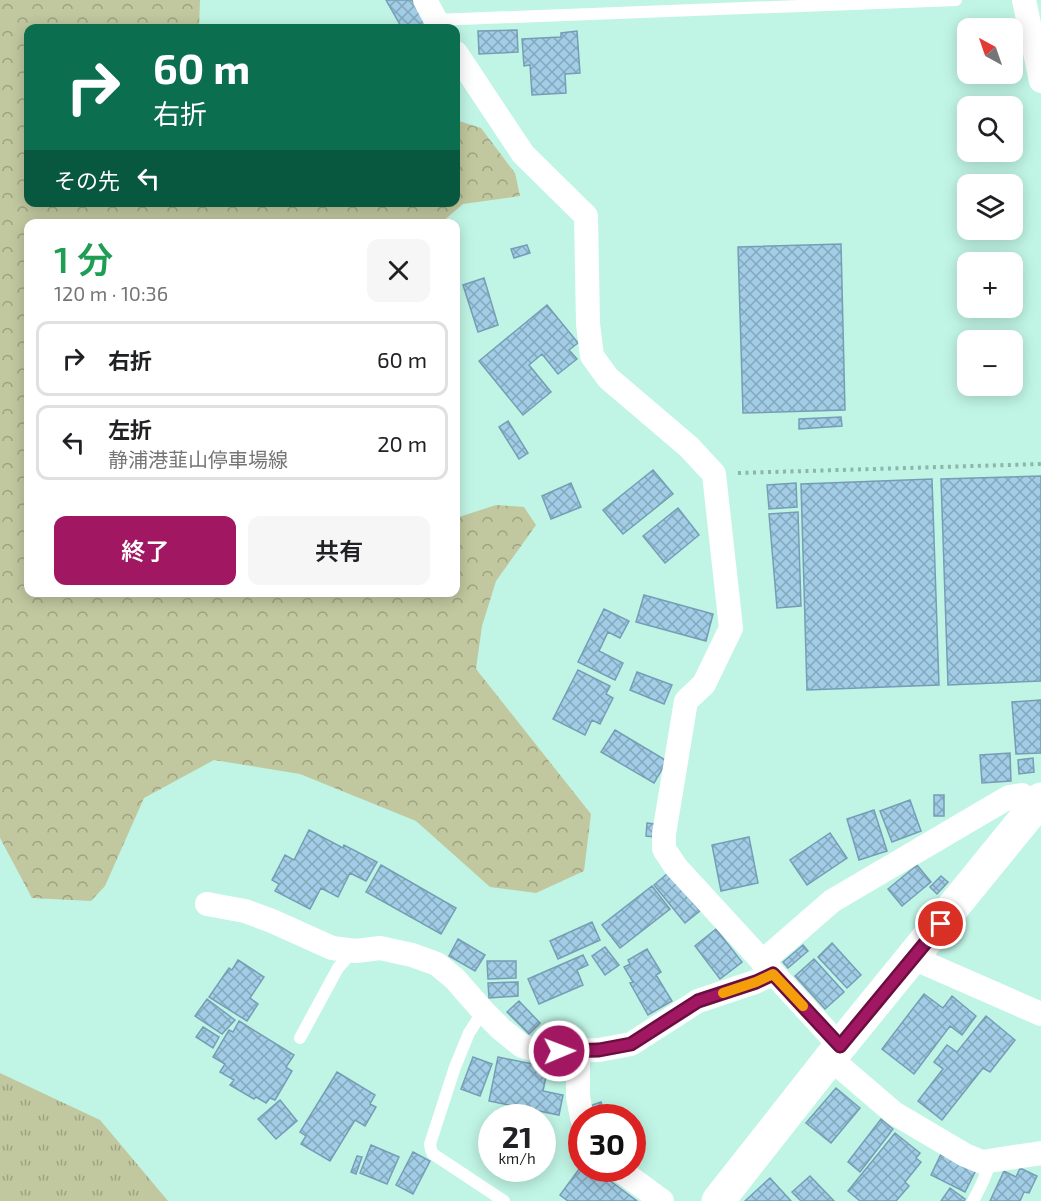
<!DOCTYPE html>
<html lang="ja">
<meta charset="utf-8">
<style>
:root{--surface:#fff;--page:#f6f6f6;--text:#202124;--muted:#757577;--line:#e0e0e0;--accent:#a11762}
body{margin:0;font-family:"Exo 2","Noto Sans JP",sans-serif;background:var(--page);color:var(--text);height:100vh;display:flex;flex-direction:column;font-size:22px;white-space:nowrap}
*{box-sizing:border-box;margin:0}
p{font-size:20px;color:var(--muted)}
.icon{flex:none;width:33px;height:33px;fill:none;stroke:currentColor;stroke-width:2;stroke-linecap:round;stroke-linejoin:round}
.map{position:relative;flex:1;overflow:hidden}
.drawer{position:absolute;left:24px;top:219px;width:436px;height:378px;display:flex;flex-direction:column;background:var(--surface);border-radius:12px;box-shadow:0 3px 15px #0003}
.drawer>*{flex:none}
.banner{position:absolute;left:24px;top:24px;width:436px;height:183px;border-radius:12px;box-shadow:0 3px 15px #0003;background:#0b6e4f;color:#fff;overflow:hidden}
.needle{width:39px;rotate:320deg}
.controls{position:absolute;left:957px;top:18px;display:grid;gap:12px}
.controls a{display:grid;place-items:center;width:66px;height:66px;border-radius:12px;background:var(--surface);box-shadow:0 3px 15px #0003;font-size:30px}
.speed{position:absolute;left:478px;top:1104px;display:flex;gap:12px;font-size:30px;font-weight:700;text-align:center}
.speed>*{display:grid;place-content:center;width:78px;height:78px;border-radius:50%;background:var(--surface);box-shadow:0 3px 15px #0003;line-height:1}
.speed small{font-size:15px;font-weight:400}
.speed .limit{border:9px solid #d22;background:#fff;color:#111}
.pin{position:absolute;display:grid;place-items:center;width:51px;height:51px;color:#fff;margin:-26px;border:3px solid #fff;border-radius:50%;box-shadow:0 2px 6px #0007}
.me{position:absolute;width:66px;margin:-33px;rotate:89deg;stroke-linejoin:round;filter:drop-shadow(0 0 4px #0008)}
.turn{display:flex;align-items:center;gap:21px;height:126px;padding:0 30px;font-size:27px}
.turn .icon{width:78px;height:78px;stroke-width:2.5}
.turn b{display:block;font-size:42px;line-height:51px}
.then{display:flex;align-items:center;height:57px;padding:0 30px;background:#0003;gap:12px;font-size:22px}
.round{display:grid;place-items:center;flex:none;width:63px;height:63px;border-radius:12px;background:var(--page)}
.headline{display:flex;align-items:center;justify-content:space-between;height:102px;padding:0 30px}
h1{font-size:36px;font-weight:600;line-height:45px;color:#1e9e55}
.cta{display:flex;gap:12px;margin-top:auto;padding:12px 30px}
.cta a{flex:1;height:69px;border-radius:12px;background:var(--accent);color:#fff;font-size:24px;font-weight:600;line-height:69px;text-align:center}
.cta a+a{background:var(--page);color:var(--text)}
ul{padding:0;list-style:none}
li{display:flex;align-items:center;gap:18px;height:75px;margin:0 12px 9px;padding:0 18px;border:3px solid var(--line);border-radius:12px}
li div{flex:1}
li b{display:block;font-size:22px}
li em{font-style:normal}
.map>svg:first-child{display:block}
.grass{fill:url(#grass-tufts)}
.forest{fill:url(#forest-crowns)}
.building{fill:url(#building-cross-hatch);stroke:#759eb6;stroke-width:1.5}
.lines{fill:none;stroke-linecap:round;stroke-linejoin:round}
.path{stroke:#8cb6aa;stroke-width:4;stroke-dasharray:3 4.5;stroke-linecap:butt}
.service{stroke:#fff;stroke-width:12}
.minor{stroke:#fff;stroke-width:24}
.secondary{stroke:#fff;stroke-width:33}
.route-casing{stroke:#690f40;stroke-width:15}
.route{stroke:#a11762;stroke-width:10}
.slow{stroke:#f59e0b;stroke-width:10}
</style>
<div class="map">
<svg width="1041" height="1201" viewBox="0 0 1041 1201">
<defs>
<pattern id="grass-tufts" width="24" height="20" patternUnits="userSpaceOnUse" patternTransform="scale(1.5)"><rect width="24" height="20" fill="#c1c79e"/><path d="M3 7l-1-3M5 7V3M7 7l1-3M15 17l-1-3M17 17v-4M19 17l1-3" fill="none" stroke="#9da382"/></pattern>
<pattern id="forest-crowns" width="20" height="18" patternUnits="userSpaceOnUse" patternTransform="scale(1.5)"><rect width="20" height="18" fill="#c1c79e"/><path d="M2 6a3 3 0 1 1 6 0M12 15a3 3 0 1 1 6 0" fill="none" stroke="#9da382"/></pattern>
<pattern id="building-cross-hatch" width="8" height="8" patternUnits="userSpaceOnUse" patternTransform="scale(1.5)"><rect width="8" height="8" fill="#a2cde6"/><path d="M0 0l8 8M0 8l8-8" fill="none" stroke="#84a8bb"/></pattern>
</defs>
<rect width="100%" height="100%" fill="#c0f5e5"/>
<path class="grass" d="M0 1073 100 1120 168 1201H0Z"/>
<path class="forest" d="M0 0H200L199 28H28V202H456V120L481 128 515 173 520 196 463 204 441 223 28 224V592H456V518L496 505 524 507 536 525 496 581 482 626 476 669 591 814 584 871 536 893 490 887 416 821 300 774 214 760 144 798 105 886 91 901 32 898 0 838Z"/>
<path class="building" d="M386 0H412L428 27 402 28Z
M517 30 518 52 479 54 478 31Z
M577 31 580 73 565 74 566 93 532 95 530 65 524 66 522 39 561 37V33Z
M841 244 845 410 743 413 738 247Z
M527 245 530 253 514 258 511 249Z
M484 278 498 325 478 332 463 285Z
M547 305 578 343 569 350 577 359 558 374 542 354 529 365 551 392 523 415 479 361Z
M841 417 842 426 799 429V419Z
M508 421 528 453 519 459 499 427Z
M653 470 673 494 623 534 603 510Z
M1041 476V681L948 685 941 479Z
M932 479 939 685 807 690 801 484Z
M571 483 581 507 551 519 542 496Z
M796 483 797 507 769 509 767 485Z
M678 508 699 535 665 563 643 536Z
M798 512 801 606 777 608 769 514Z
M644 595 713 614 706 641 636 622Z
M604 609 629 621 620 638 608 632 599 651 623 663 615 680 578 662Z
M578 670 610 686 606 694 613 698 600 724 592 720 585 735 553 719Z
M637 672 672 685 664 704 630 690Z
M1041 700V753L1016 754 1012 702Z
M615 730 667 761 654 783 601 752Z
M1010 753 1011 781 982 783 980 755Z
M1033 758 1034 772 1019 774 1018 760Z
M934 795H944V816H934Z
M910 800 921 831 892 842 880 811Z
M874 810 887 851 859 860 847 819Z
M647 823 655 824V837L646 836Z
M309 830 343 848 344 845 377 862 366 881 350 873 338 897 321 888 310 909 275 891 279 884 272 880 285 855 294 860Z
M830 833 847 858 807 885 790 860Z
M749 837 758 883 721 891 712 845Z
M381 865 456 908 441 934 366 892Z
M917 865 931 882 902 906 888 889Z
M668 873 700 911 685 923 654 885Z
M941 876 948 882 937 894 930 887Z
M652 886 670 909 620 948 602 925Z
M592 922 600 940 558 959 550 941Z
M716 929 742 962 720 979 695 946Z
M458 939 485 955 475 971 449 956Z
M832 943 861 975 847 988 818 957Z
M803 945 808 951 788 968 783 962Z
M605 947 619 965 605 975 592 956Z
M647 949 661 972 656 975 672 1001 648 1015 630 983 633 982 624 967 630 964 628 960Z
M583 955 588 965 577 970 583 985 539 1004 528 979Z
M814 959 844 992 825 1009 795 976Z
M238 960 264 977 250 998 258 1004 247 1021 209 997 229 968 232 970Z
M487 961H516V978L488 979Z
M518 982V996L489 998 488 983Z
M924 994 943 1008 952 996 976 1016 962 1035 950 1026 914 1074 882 1049Z
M207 999 235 1020 222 1034 195 1016Z
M519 1001 540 1023 529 1034 507 1012Z
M986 1016 1015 1040 990 1072 983 1068 942 1120 918 1101 943 1069 934 1062 947 1045 957 1052Z
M239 1021 294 1055 286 1067 292 1071 275 1100 270 1098 266 1103 256 1097 254 1099 230 1085 234 1080 220 1072 225 1064 213 1057 229 1030 233 1032Z
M203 1027 219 1037 213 1048 196 1037Z
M473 1057 492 1064 480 1096 461 1089Z
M498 1057 548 1067 543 1091 563 1095 559 1115 489 1101Z
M337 1072 375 1095 370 1104 376 1107 365 1126 355 1120 330 1161 301 1144 306 1136 300 1132Z
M836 1088 860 1108 831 1143 806 1123Z
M280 1100 297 1121 276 1139 258 1119Z
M601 1102 607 1118H591L587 1107Z
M881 1119 893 1129 860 1172 848 1162Z
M895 1133 920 1153 916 1158 921 1162 905 1182 909 1186 896 1201H860L848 1191Z
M371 1145 399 1157 387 1184 360 1173Z
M413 1152 430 1161 413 1194 396 1185Z
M941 1154 976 1170 965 1192 931 1175Z
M357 1156 362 1157 356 1174 351 1172Z
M582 1165V1168H593L637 1201H568L560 1195Z
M1020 1168 1037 1176 1029 1193 1024 1192 1020 1201H990L1004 1171 1016 1177Z
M810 1176 834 1201H801L792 1192Z
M770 1178 791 1201H745Z
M950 1188 965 1199 964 1201H941Z"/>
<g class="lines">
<path class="path" d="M738 473 1041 464"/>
<path class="service" d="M434 20 956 0
M483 1011 469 1033 455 1067 430 1144 431 1150 433 1154 504 1201
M300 1038 338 968 353 951
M973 1201C980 1188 987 1175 990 1161"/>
<path class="minor" d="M425 0 440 28
M1024 0 1041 81
M456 53 523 154 586 216 588 324 592 356 608 378 689 447 714 474 731 628 704 684 686 701 664 834V849L676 867 840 1046
M207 904 245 911 272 921 332 948 356 951 380 948 412 955 437 964 455 979 483 1011 501 1029 522 1046 540 1051 599 1050 631 1044 698 1001 755 982 773 974
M913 958 1041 1014
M762 962 832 901 1009 797 1022 795 1036 805
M578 1051V1097L582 1118
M831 1059 894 1113 965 1155 982 1162 1041 1153
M617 1168 662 1201"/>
<path class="secondary" d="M718 1201 840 1046 1041 799"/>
</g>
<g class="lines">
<g class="route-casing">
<path id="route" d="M559 1051 599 1050 631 1044 698 1001 756 982 773 974 840 1046 941 924"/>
</g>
<use href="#route" class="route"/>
<path class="slow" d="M723 993 756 982 773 974 803 1006"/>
</g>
</svg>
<div class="controls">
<a><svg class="needle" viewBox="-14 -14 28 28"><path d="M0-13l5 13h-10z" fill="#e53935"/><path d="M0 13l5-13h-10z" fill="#757577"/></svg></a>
<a><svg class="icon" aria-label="search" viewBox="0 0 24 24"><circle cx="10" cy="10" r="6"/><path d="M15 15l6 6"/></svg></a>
<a><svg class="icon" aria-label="layers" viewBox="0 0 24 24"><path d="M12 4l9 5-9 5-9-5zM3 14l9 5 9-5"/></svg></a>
<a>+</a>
<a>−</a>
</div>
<div class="speed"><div>21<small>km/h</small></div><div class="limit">30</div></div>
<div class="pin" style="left:941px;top:924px;background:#d93025"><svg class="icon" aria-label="arrive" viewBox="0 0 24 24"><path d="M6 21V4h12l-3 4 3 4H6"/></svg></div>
<svg class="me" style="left:559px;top:1051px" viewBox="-20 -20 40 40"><circle r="17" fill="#a11762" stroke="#fff" stroke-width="3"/><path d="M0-11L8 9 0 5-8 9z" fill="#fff"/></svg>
<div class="banner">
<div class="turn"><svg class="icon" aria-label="right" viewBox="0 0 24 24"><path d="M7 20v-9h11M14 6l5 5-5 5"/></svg><div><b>60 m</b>右折</div></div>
<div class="then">その先<svg class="icon" aria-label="left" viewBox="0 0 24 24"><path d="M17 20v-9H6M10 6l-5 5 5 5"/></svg></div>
</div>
<section class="drawer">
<div class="headline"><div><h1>1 分</h1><p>120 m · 10:36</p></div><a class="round"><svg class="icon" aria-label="close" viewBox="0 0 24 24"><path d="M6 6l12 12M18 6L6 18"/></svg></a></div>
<ul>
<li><svg class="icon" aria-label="right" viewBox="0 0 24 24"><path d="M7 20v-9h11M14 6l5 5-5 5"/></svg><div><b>右折</b></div><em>60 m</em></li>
<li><svg class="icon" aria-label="left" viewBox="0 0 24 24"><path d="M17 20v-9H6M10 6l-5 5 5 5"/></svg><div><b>左折</b><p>静浦港韮山停車場線</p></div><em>20 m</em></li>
</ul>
<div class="cta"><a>終了</a><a>共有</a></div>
</section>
</div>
